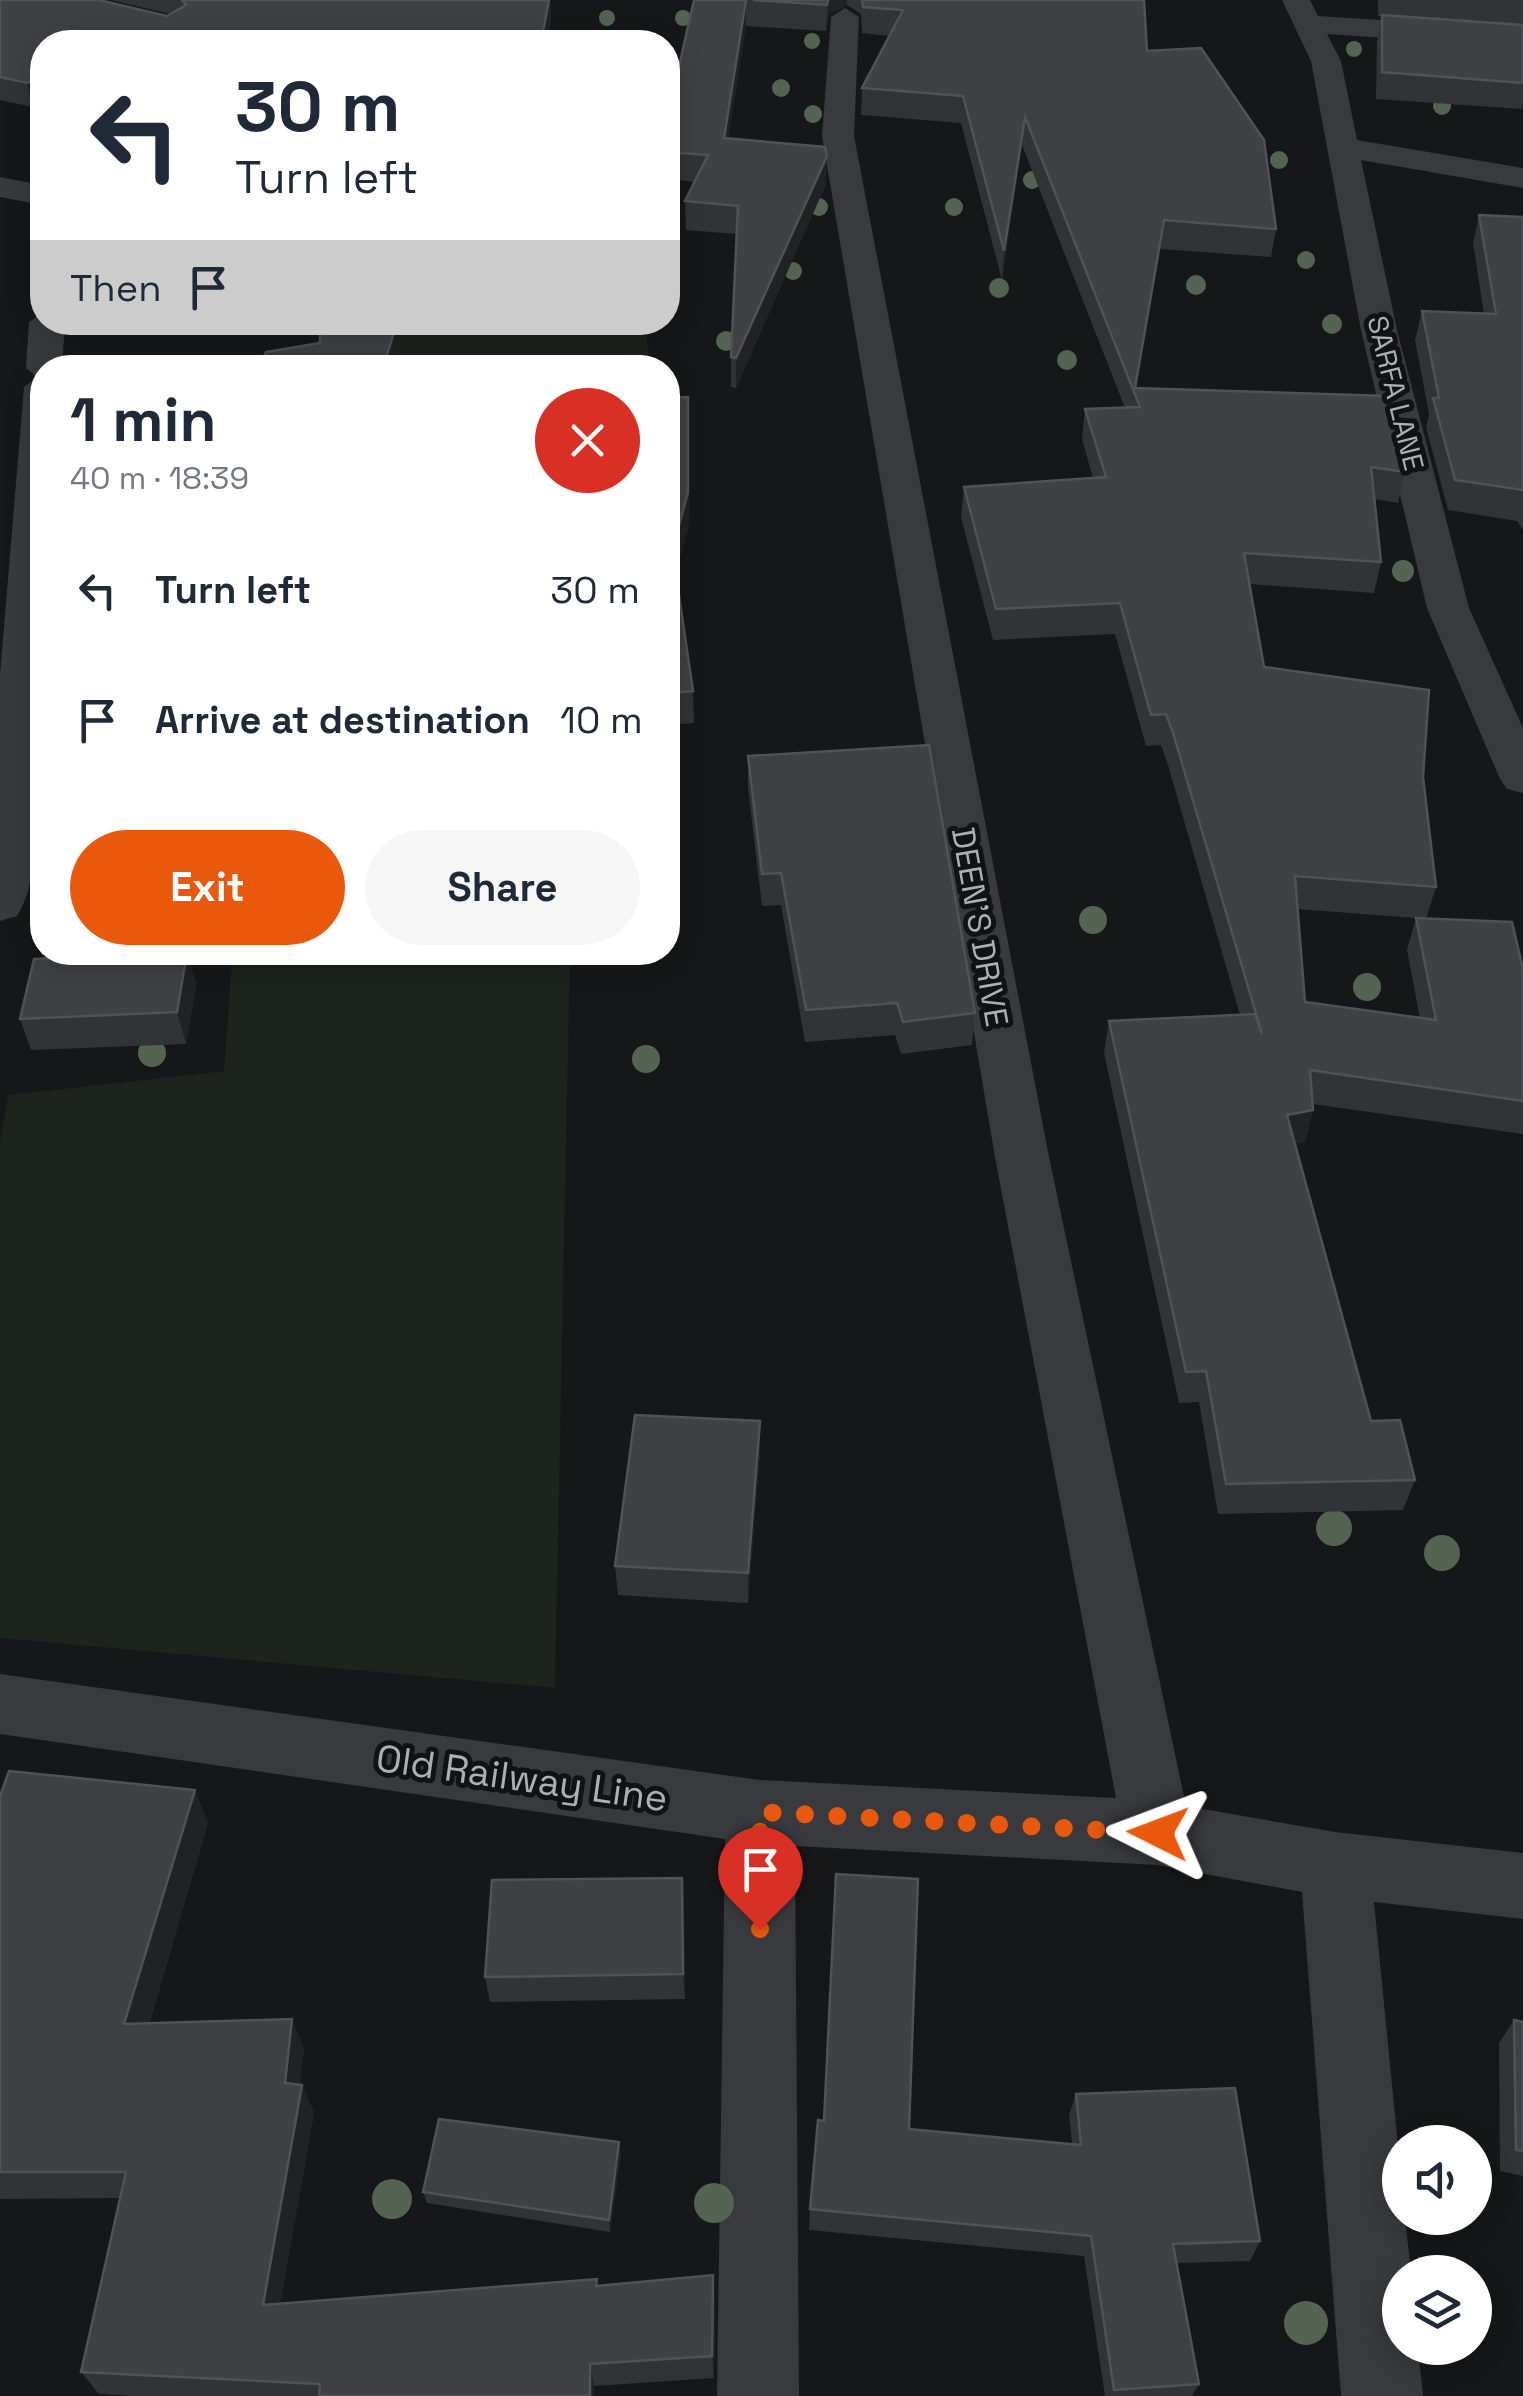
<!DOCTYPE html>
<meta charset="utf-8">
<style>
:root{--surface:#fff;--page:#f6f6f7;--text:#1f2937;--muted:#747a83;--accent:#ea580c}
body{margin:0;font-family:"Space Grotesk",sans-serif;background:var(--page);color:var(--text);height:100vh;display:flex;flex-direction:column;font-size:38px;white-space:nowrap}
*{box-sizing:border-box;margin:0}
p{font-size:32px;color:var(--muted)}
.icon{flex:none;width:55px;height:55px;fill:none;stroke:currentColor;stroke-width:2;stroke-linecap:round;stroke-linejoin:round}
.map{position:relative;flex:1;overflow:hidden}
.panel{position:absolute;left:30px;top:355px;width:650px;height:610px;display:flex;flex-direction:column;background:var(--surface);border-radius:40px;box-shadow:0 5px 25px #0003}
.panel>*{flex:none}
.guide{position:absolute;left:30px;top:30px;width:650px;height:305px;border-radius:40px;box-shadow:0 5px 25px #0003;background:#fff;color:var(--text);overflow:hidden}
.controls{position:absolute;left:1382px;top:2125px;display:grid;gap:20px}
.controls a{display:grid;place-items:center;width:110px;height:110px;border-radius:50%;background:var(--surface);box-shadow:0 5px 25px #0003;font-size:50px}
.pin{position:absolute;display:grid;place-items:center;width:85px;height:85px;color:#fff;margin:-102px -42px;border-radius:50% 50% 50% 0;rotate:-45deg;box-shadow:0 0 10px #0007}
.pin .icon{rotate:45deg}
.me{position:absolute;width:110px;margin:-55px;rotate:273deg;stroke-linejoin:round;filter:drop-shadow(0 0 8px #0008)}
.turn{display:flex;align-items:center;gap:35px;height:210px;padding:0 40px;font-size:45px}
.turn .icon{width:130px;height:130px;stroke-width:2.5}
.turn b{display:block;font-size:70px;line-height:85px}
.then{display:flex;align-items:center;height:95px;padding:0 40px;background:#0003;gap:20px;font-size:38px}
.round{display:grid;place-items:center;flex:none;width:105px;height:105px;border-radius:52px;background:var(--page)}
.summary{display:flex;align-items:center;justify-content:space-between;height:170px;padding:0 40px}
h1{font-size:60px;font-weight:800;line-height:75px}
.button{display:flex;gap:20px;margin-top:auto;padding:20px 40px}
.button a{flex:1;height:115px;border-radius:60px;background:var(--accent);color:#fff;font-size:40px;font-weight:800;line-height:115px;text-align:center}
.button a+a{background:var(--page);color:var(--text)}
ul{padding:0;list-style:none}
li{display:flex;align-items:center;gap:30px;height:130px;padding:0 40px}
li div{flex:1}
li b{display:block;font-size:38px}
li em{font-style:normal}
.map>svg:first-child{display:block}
.green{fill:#1d231d}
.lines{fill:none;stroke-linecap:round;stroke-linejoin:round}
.minor{fill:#383a3d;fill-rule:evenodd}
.tree{fill:#546352}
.wall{fill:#323336;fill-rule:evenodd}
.shaded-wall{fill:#212224}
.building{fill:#3f4144;stroke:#4f5256;stroke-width:2.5}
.route{stroke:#ea580c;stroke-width:18;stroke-dasharray:0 32.4}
.labels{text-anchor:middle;stroke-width:10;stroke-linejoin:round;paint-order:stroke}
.far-street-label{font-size:28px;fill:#a9b1b7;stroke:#111213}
.street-label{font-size:32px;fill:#a9b1b7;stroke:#111213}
.near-street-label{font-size:38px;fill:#a9b1b7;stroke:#111213}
</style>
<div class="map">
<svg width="1523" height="2396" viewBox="0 0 1523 2396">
<rect width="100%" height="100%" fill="#161718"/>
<path class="green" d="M309 323H646L649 367H399V363Z
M42 944V952L570 953 555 1688 0 1638V1142L8 1095 224 1071 232 960 41 958Z"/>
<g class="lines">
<path class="minor" d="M1282 0H1310L1318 16 1523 29V47L1327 34 1341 61 1357 140 1523 168V188L1361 160 1397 330 1469 608 1523 728V793L1507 789 1500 779 1427 608 1361 330 1311 61Z
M845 8 859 17 854 136 1049 1157 1186 1806 1335 1832 1523 1853V1919L1374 1902 1400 2166V2218H1405L1411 2272H1400V2348H1418L1423 2396H1341L1302 1892 1157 1865 795 1846 799 2396H717L725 1839 0 1734V1674L760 1780 1116 1798 995 1157 822 136 831 17Z
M0 177 42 185V205L0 197Z
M42 313V322H65L62 368H42C42 508 45 649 37 789 34 829 39 882 17 916L0 921V675L24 387 37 377 26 368 29 322Z"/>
</g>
<g class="tree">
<circle cx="607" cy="18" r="8"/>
<circle cx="683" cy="18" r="8"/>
<circle cx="812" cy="41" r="8"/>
<circle cx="1354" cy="49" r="8"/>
<circle cx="781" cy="88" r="9"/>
<circle cx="1442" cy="106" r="9"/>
<circle cx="813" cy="114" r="9"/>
<circle cx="1279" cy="160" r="9"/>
<circle cx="1032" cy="180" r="9"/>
<circle cx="819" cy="207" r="9"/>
<circle cx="954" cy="207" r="9"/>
<circle cx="1306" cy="260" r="9"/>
<circle cx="793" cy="271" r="9"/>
<circle cx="1196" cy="285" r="10"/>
<circle cx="999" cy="288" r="10"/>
<circle cx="1332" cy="324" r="10"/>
<circle cx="726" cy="341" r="10"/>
<circle cx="1067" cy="360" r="10"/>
<circle cx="1403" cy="571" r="11"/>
<circle cx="1093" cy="920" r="14"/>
<circle cx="1367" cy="987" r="14"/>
<circle cx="152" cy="1053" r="14"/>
<circle cx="646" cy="1059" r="14"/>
<circle cx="1334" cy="1528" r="18"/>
<circle cx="1442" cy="1553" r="18"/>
<circle cx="392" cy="2199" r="20"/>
<circle cx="714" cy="2203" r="20"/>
<circle cx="1306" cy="2323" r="22"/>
</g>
<path class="wall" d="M0 0 167 16 170 14 111 0H550L551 20 547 42H42V103L33 107 0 100Z
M694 0H1144L1147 51 1276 229 1271 257 1160 249 1136 388 1405 472 1398 503 1375 499 1381 562 1374 593 1249 584 1264 667 1423 777 1436 887 1426 919 1523 969V1134L1313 1104V1110L1305 1142 1295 1144 1371 1421 1415 1480 1403 1510 1218 1514 1199 1402 1179 1403 1104 1053 1109 1021 1240 1015 1168 765 1161 745 1146 746 1115 634 993 640 961 517 964 487 1093 478 1082 439 1085 409 1125 408 1022 145 1002 280 961 123 861 115 862 88 890 36 862 33 861 14 847 5 829 14 826 31 746 26 728 138 826 184 736 388 731 387V357L737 234 686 230 685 201 695 182 668 179V115ZM1298 909 1416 918 1407 950 1420 1018 1305 1002Z
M1378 0H1523V103L1522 109 1376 99 1377 41 1382 16H1378Z
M1479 215 1523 217V530L1517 521 1448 510 1426 427 1429 414 1415 340 1422 311 1484 314 1473 243Z
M668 398 689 427V523L678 564 679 597 693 691 694 723 668 725Z
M748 756 975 1013 972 1045 901 1054 895 1035 805 1042 781 905 762 906 748 788Z
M187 952 196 984 186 1044 31 1050 20 1019Z
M760 1421V1452L748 1603 618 1595 615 1566Z
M0 1796 208 1823 149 2024 304 2048 299 2085H302L314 2113 280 2304 598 2286 715 2299 714 2378 594 2386V2396H132L99 2394 81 2372 120 2198 0 2199Z
M684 1904 685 1999 490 2002 485 1977Z
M1514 2020 1523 2022V2176L1500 2171 1499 2043Z
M1076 2094 1260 2241 1250 2261 1177 2263 1199 2384 1192 2396H1105L1084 2256 809 2230 810 2209 909 2129 1072 2144 1069 2115Z
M619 2142 621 2154 610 2232 427 2203 423 2192Z"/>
<path class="shaded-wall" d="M550 0 551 20 547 42H541Z
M746 0V26L724 165V138Z
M828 0H847V5L829 14 826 31Z
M42 76V103L33 107 27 83Z
M1025 117 1022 145 1002 280 1004 251Z
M827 156 826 184 736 388V358Z
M1164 220 1160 249 1135 394 1134 392Z
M394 332 398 358 395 368H383Z
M688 397 689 523 678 564 677 533Z
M187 952 196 984 186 1044 177 1012Z
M1313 1110 1305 1142 1279 1147 1287 1115Z
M760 1421V1452L748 1603V1573Z
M195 1790 208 1823 140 2053 124 2024Z
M682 1878 684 1904 685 1999 683 1974Z
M292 2019 304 2048 297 2111 285 2083Z
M302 2085 314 2113 276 2329 263 2305Z
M619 2142 621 2154 610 2232 609 2220Z
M713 2275 715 2299 714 2378 712 2356Z
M590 2364 594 2386V2396H590Z"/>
<path class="building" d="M0 0H99L167 16 186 5 182 0H549L541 42H42V76L27 83 0 77Z
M694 0H746L724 138 825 147 827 156 736 358 731 357 738 206 685 201 708 155 668 152V115Z
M753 0H828L827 5Z
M862 0H1144L1147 51 1201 48 1264 140 1276 229 1164 220 1135 388 1387 396 1405 472 1371 467 1381 562 1244 553 1264 667 1429 690 1423 777 1436 887 1295 876 1305 1002 1436 1020 1416 918 1512 922 1523 969V1101L1310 1070 1313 1110 1287 1115 1371 1421 1400 1420 1415 1480 1226 1484 1206 1371 1186 1372 1109 1021 1255 1014 1262 1034 1173 733 1166 714 1151 715 1120 603 996 609 964 487 1106 477 1085 409 1140 407 1025 117 1004 251 963 96 862 88 903 10 863 7Z
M1382 15 1523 25V83L1382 72Z
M1479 215 1523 217V490L1455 480 1433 398H1439L1422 311 1496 314Z
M320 330 394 332 383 368H259L266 352 320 343Z
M688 397V492L677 533 679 595 693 691 668 693V398Z
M929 745 975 1013 903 1022 897 1003 806 1010 781 873 762 874 748 756Z
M187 952 177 1012 20 1019 34 959Z
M635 1415 760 1421 748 1573 615 1566Z
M9 1771 195 1790 124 2024 292 2019 285 2083 302 2085 263 2305 597 2279 596 2286 713 2275 712 2356 590 2364V2396H319L320 2384 81 2372 126 2172H0V1796Z
M836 1874 918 1879 909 2129 1081 2145 1076 2094 1235 2088 1260 2241 1173 2244 1199 2384 1114 2390 1091 2236 810 2209 818 2120 824 2121Z
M682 1878 683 1974 485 1977 492 1880Z
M1514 2020 1523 2022V2151L1516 2150Z
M439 2119 619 2142 609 2220 423 2192Z"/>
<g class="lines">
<path class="route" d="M760 1929V1812L1158 1833"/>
</g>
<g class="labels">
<g class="far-street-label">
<text transform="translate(1396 393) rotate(76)" y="10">SARFA LANE</text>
</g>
<g class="street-label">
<text transform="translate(980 927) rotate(80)" y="11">DEEN'S DRIVE</text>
</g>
<g class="near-street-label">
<text transform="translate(522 1778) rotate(8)" y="13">Old Railway Line</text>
</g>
</g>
</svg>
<div class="controls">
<a><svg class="icon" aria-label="sound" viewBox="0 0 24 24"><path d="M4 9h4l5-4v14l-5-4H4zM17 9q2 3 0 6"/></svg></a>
<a><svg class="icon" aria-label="layers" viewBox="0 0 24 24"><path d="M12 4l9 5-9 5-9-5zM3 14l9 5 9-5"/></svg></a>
</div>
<div class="pin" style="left:760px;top:1929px;background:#d93025"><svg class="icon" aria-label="arrive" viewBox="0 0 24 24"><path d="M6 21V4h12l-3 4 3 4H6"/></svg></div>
<svg class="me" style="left:1158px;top:1833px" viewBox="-20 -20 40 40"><path d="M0-17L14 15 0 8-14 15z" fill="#ea580c" stroke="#fff" stroke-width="4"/></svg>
<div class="guide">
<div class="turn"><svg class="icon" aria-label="left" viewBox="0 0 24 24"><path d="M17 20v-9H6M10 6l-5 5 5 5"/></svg><div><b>30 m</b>Turn left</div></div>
<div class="then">Then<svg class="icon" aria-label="arrive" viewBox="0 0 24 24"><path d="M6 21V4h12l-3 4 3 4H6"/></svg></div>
</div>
<section class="panel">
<div class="summary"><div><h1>1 min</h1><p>40 m · 18:39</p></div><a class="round" style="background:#d93025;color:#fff"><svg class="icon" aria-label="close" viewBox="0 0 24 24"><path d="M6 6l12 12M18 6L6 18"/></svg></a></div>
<ul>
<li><svg class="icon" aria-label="left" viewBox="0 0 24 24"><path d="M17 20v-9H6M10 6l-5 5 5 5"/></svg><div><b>Turn left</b></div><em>30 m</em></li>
<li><svg class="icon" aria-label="arrive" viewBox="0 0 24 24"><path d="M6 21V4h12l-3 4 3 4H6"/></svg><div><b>Arrive at destination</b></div><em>10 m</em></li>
</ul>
<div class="button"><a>Exit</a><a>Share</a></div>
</section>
</div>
